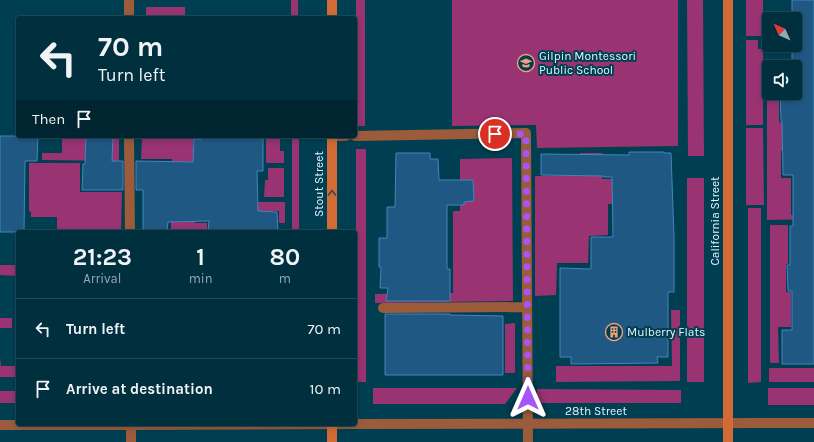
<!DOCTYPE html>
<style>
:root{--surface:#002f3e;--page:#0e3b49;--text:#f1f3f6;--muted:#95a9b0;--line:#224a58}
body{margin:0;font-family:Karla,sans-serif;background:var(--page);color:var(--text);height:100vh;display:flex;flex-direction:column;font-size:15px;white-space:nowrap}
*{box-sizing:border-box;margin:0}
p{font-size:13px;color:var(--muted)}
.icon{flex:none;width:22px;height:22px;fill:none;stroke:currentColor;stroke-width:2;stroke-linecap:round;stroke-linejoin:round}
.map{position:relative;flex:1;overflow:hidden}
.sheet{position:absolute;left:16px;top:230px;width:341px;height:196px;display:flex;flex-direction:column;background:var(--surface);border-radius:4px;box-shadow:0 2px 6px #0003,0 0 0 1px var(--line)}
.sheet>*{flex:none}
.top-card{position:absolute;left:16px;top:16px;width:341px;height:122px;border-radius:4px;box-shadow:0 2px 6px #0003,0 0 0 1px var(--line);background:#002f3e;color:var(--text);overflow:hidden}
.needle{width:26px;rotate:315deg}
.tools{position:absolute;left:762px;top:12px;display:grid;gap:8px}
.tools a{display:grid;place-items:center;width:40px;height:40px;border-radius:4px;background:var(--surface);box-shadow:0 2px 6px #0003,0 0 0 1px var(--line);font-size:20px}
.pin{position:absolute;display:grid;place-items:center;width:34px;height:34px;color:#fff;margin:-17px;border:2px solid #fff;border-radius:50%;box-shadow:0 1px 4px #0007}
.me{position:absolute;width:44px;margin:-22px;rotate:0deg;stroke-linejoin:round;filter:drop-shadow(0 0 3px #0008)}
.turn{display:flex;align-items:center;gap:14px;height:84px;padding:0 16px;font-size:18px}
.turn .icon{width:52px;height:52px;stroke-width:2.5}
.turn b{display:block;font-size:28px;line-height:34px}
.then{display:flex;align-items:center;height:38px;padding:0 16px;background:#0003;gap:8px;font-size:15px}
.eta{display:flex;justify-content:space-evenly;align-items:center;height:68px;text-align:center}
.eta b{font-size:24px;font-weight:700;line-height:28px}
ul{padding:0;list-style:none}
li{display:flex;align-items:center;gap:12px;height:60px;padding:0 16px;border-top:1px solid var(--line)}
li div{flex:1}
li b{display:block;font-size:15px}
li em{font-style:normal}
.map>svg:first-child{display:block}
.green{fill:#993372}
.building{fill:#205884;stroke:#4385bd}
.lines{fill:none;stroke-linecap:round;stroke-linejoin:round}
.lane{stroke:#9c5b3b;stroke-width:10}
.street{stroke:#9c5b3b;stroke-width:10}
.secondary{stroke:#d26b35;stroke-width:10}
.oneway{stroke:#344a4b}
.route{stroke:#a855f7;stroke-width:7;stroke-dasharray:0 12.6}
.labels{text-anchor:middle;stroke-width:4;stroke-linejoin:round;paint-order:stroke}
.poi-label{font-size:12px;fill:#e3f5fd;stroke:#003f52;text-anchor:start}
.street-label{font-size:12px;fill:#e3f5fd;stroke:#003f52}
</style>
<div class="map">
<svg width="814" height="442" viewBox="0 0 814 442">
<rect width="100%" height="100%" fill="#003f52"/>
<path class="green" d="M291 0H298V18H291Z
M356 0H365V126H356Z
M452 0H678V146L537 148 536 125 452 126Z
M687 0H703L704 156H688Z
M746 0H763V36H746Z
M146 7H185V18H146Z
M746 40H758V49H763V125H746Z
M767 99H779V122L786 123V151H781V178H791V215L814 216V219L767 220Z
M746 128H763L764 205H746Z
M62 136H119V161L42 160V153H62Z
M142 136H200V138H193V148H199V178L172 177V159H141Z
M292 136H299V232H292Z
M266 137H280V151H284V163H266Z
M356 149H366V382H356Z
M580 153H602V179H613V204H608V235L589 236 588 263H557L556 295 535 296V176H580Z
M512 158 513 301 375 303V294L453 293V211H460V159Z
M29 163H80V192H122L121 232H57V217H31V212L29 211Z
M268 168H284V197H264L265 180H268Z
M687 178H704V382H687Z
M255 202H285V223H279V211H246Z
M748 208H761V382L748 383Z
M195 210V223H207V232H171V211Z
M770 225H788V264H786V292H791V327H778L779 363H770Z
M0 265H18V276L0 275Z
M671 310H680V381L556 382V366H672Z
M0 318H12V328H0V344Z
M515 323V373H505V324Z
M0 357 1 366H18V377H0Z
M769 368H814V382H769Z
M373 388H517L505 404H373Z
M768 388H814V405H768Z
M537 389 681 390V403H537Z
M0 391H18V403H0Z"/>
<path class="building" d="M792 0H814V364H782V330H792V291H788L787 265H790V226H793V175H783L782 121H781L780 93H795V67H792V45H795V19H792Z
M0 136H38L37 161H25L24 232H0Z
M86 136H113L112 161H123V190H82L83 164H85Z
M202 136H263V171H257L258 211 277 212 278 232H218V231H208L209 221 168 222 167 230H143V190H136V161L193 162 194 139H202Z
M629 152H664V153H671L674 237V292H668V357H657L658 363 571 364V357H560V268L591 269V237H613L612 177H603V176L541 175V154L629 155Z
M396 153H430V159H438L439 180H473L474 201 464 202V205H447V269H450V301H386L388 288H380L381 267H379V238H387V207H395Z
M385 314H450V315L503 316V375H385Z"/>
<g class="lines">
<path class="lane" d="M129 0V18
M129 136 130 232
M332 136H346
M355 136 526 133 528 442
M383 308 527 307
M131 442V424"/>
<path class="street" d="M355 424 814 423
M0 425H131L354 424"/>
<path class="secondary" d="M332 0V18
M728 0V442
M332 136V232
M332 424V442"/>
</g>
<defs><path id="oneway-chevron" d="M-2-3.5L2.5 0L-2 3.5" fill="none" stroke-width="1.6" stroke-linecap="round" stroke-linejoin="round"/></defs>
<use class="oneway" href="#oneway-chevron" transform="translate(332 193) rotate(-90)"/>
<g class="lines">
<path class="route" d="M495 134H526L528 398"/>
</g>
<defs>
<g id="school-ring" transform="scale(0.9)"><circle r="9.5" fill="#003f52" stroke="#f1a17c" stroke-width="1.5"/><path d="M0-5L7-2L0 1L-7-2ZM-4 1L0 2.5L4 1V4Q0 6-4 4Z" fill="#f1a17c"/></g>
<g id="building-ring" transform="scale(0.9)"><circle r="9.5" fill="#003f52" stroke="#f1a17c" stroke-width="1.5"/><path d="M-4-6H4V6H1V3H-1V6H-4ZM-2.5-4.3h1.7v1.8h-1.7ZM.8-4.3h1.7v1.8H.8ZM-2.5-1h1.7V.8h-1.7ZM.8-1h1.7V.8H.8Z" fill="#f1a17c"/></g>
</defs>
<g fill-rule="evenodd">
<use href="#school-ring" x="526" y="63"/>
<use href="#building-ring" x="614" y="332"/>
</g>
<g class="labels">
<g class="poi-label">
<text x="539" y="60">Gilpin Montessori<tspan x="539" dy="14">Public School</tspan></text>
<text x="627" y="336">Mulberry Flats</text>
</g>
<g class="street-label">
<text transform="translate(319 184) rotate(-90)" y="4">Stout Street</text>
<text transform="translate(715 221) rotate(-90)" y="4">California Street</text>
<text x="596" y="415">28th Street</text>
</g>
</g>
</svg>
<div class="tools">
<a><svg class="needle" viewBox="-14 -14 28 28"><path d="M0-13l5 13h-10z" fill="#e53935"/><path d="M0 13l5-13h-10z" fill="#95a9b0"/></svg></a>
<a><svg class="icon" aria-label="sound" viewBox="0 0 24 24"><path d="M4 9h4l5-4v14l-5-4H4zM17 9q2 3 0 6"/></svg></a>
</div>
<div class="pin" style="left:495px;top:134px;background:#d93025"><svg class="icon" aria-label="arrive" viewBox="0 0 24 24"><path d="M6 21V4h12l-3 4 3 4H6"/></svg></div>
<svg class="me" style="left:528px;top:398px" viewBox="-20 -20 40 40"><path d="M0-17L14 15 0 8-14 15z" fill="#a855f7" stroke="#fff" stroke-width="4"/></svg>
<div class="top-card">
<div class="turn"><svg class="icon" aria-label="left" viewBox="0 0 24 24"><path d="M17 20v-9H6M10 6l-5 5 5 5"/></svg><div><b>70 m</b>Turn left</div></div>
<div class="then">Then<svg class="icon" aria-label="arrive" viewBox="0 0 24 24"><path d="M6 21V4h12l-3 4 3 4H6"/></svg></div>
</div>
<section class="sheet">
<div class="eta">
<div><b>21:23</b><p>Arrival</p></div>
<div><b>1</b><p>min</p></div>
<div><b>80</b><p>m</p></div>
</div>
<ul>
<li><svg class="icon" aria-label="left" viewBox="0 0 24 24"><path d="M17 20v-9H6M10 6l-5 5 5 5"/></svg><div><b>Turn left</b></div><em>70 m</em></li>
<li><svg class="icon" aria-label="arrive" viewBox="0 0 24 24"><path d="M6 21V4h12l-3 4 3 4H6"/></svg><div><b>Arrive at destination</b></div><em>10 m</em></li>
</ul>
</section>
</div>
